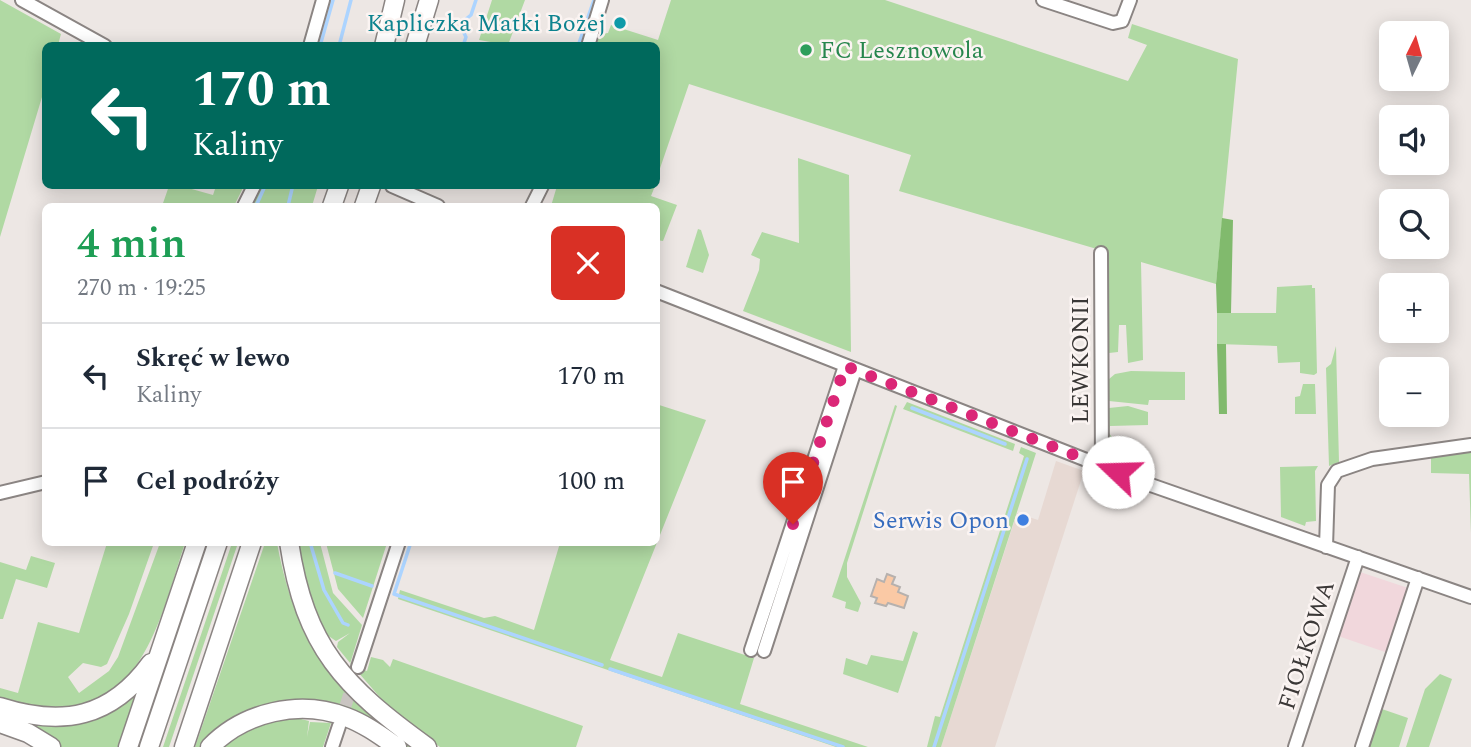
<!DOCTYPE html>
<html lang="pl">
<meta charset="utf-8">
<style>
:root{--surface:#fff;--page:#f2f2f3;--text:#1f2937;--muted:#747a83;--line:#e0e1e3}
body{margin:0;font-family:Spectral,serif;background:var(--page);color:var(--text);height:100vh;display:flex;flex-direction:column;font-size:26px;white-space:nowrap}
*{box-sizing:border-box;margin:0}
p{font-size:23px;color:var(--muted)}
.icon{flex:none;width:38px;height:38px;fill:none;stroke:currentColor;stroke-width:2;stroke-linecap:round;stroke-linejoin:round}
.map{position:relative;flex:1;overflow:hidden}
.details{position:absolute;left:42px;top:203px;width:618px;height:343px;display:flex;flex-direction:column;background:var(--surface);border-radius:10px;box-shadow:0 4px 18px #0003}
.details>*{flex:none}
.guide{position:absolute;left:42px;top:42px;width:618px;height:147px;border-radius:10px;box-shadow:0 4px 18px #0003;background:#00695c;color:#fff;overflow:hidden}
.needle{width:46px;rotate:5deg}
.buttons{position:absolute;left:1379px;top:21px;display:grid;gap:14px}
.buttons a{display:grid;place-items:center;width:70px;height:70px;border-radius:10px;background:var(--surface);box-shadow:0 4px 18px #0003;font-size:35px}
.pin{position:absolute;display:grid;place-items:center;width:60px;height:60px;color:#fff;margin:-72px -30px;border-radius:50% 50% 50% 0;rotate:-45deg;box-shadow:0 0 7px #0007}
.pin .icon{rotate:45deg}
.me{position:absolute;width:77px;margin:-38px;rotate:291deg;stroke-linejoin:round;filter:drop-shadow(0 0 5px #0008)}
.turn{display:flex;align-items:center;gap:24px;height:147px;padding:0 35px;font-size:32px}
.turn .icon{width:91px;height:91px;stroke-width:2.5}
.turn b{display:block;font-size:49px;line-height:60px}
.round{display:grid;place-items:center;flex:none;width:74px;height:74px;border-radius:10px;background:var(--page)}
.head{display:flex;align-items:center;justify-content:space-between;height:119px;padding:0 35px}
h1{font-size:42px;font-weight:600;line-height:52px;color:#1e9e55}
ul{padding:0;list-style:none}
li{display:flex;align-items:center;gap:21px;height:105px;padding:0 35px;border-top:2px solid var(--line)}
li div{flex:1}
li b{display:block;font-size:26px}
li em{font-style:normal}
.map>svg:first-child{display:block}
.built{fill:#e7d9d3}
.education{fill:#f1d7dc}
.green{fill:#b0d9a3}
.forest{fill:#81ba6d}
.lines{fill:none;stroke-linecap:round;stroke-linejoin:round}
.stream{stroke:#acd4ff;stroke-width:3.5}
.building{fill:#fac9a5;stroke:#b6b1ae;stroke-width:2}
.minor-tunnel{stroke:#c9c4c1;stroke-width:12;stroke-dasharray:12 6;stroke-linecap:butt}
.minor-casing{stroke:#8b8583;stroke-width:16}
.highway-casing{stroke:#8b8583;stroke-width:21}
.minor{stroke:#fff;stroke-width:12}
.highway{stroke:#fff;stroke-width:18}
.route{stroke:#db2777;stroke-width:12;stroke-dasharray:0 21.6}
.culture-dot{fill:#0f9aa8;stroke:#fbf4f2;stroke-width:2.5}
.leisure-dot{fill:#2e9e5b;stroke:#fbf4f2;stroke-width:2.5}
.shop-dot{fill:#3f7fe0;stroke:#fbf4f2;stroke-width:2.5}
.labels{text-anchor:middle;stroke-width:5;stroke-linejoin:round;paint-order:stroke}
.culture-label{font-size:24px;fill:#0d838f;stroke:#fbf4f2;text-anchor:end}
.leisure-label{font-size:24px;fill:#27864d;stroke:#fbf4f2;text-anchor:start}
.street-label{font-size:24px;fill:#3b3837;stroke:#fbf4f2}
.shop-label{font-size:24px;fill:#366cbe;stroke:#fbf4f2;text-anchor:end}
</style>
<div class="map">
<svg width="1471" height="747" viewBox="0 0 1471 747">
<rect width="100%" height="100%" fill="#ede7e4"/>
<path class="built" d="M1056 461 1084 471 995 747H941L1017 513 1038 520Z"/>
<path class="education" d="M1360 572 1408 588 1388 653 1338 636Z"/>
<path class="green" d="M0 0 61 34 58 45 46 46 45 87 0 237Z
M492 0H525L508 45 479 40Z
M671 0H885L1128 81 1147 45 1128 38 1132 24 1238 59 1216 284 1141 262 1143 360 1128 363 1126 325H1119L1118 352 1109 353 1107 252 899 191 911 155 689 84 656 180V46H596L600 34 608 33 611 25 658 40Z
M798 158 849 175 851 352 743 311 759 270 760 259 751 255 762 232 799 243Z
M169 186H181L213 195 216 186H244L234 206H162Z
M260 186H318L312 206H251Z
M557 186H655L651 196 677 205 663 241 656 240V206H551Z
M698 229 701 230 709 255 703 273 686 267Z
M1312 285V288H1315L1317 373 1314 375 1300 373V362L1278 363 1277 346 1217 344V313H1276L1277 287Z
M1336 346 1339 462 1329 466 1326 368 1331 364Z
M1131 371 1185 372V400H1149L1148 405 1109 401V379L1115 374Z
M1303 384H1315L1316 414H1295V397L1300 396Z
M907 402 1015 444 1013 451 903 409Z
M656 404 706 420 610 660 662 677 678 633 754 658 740 704 868 747H836L398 599 400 590 484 618 495 616 534 630 560 543 656 542Z
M895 405 897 406 847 563V577L861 603 858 612 845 608 846 602 832 597Z
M1128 406 1148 412V425L1110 426 1109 433 1128 461 1111 455 1107 447 1106 412 1109 408Z
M1021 447 1036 453 941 747H927L935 716 940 717 1024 456 1019 453Z
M1471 450V533L1469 474 1431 473V457Z
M1318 466 1315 471 1316 521 1306 522 1305 526 1281 517 1280 467Z
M107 543H154L129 614 107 664 101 667 83 663 68 677 79 693 109 671 118 657 160 543H185C164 605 146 704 63 708 42 709 21 703 0 697V688L18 693 38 622 79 633Z
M232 543H238L169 747H163Z
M265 543H277C289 609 314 667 366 712 380 725 398 736 414 747H405L318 703 202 747H195Z
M297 543H320L333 593 362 625 350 664 367 671 371 657 383 660 390 667 393 659 583 726 576 747H440L381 704 383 701C368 683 351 665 337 647L338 642 350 633 336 641 327 635 317 614 306 586Z
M326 543H387L363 618 338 589Z
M31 556 55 563 47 588 16 579 3 619H0V562L26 570Z
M913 631 918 633 898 693 843 674 846 658 867 665 871 655 903 661Z
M1440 674 1452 679 1429 747H1406L1425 689Z
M139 690 123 747H61L49 737 0 712C52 720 99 736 139 690Z
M1379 708 1408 718 1399 747H1367Z
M300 715 301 719 309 721 307 737 310 722 331 723 323 747H221L252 724Z"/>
<path class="forest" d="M1222 218 1233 220 1231 313H1217L1216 284Z
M1217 344H1226L1227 414H1219Z"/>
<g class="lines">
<path class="stream" d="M466 19 471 15 476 0
M463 31 466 37 463 46
M320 46 333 0
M339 46 351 0
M578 46 594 0
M256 206 265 186
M288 206 292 189
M912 408 1005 444
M310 542 324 590 343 623 348 625
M411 542 394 594 602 665
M335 573 372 586
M610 669 843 747
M934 747 1027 459"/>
</g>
<path class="building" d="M887 574 895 577 892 584 900 587 898 592 908 596 904 608 888 603 886 606 875 603 877 598 871 596 877 579 884 582Z"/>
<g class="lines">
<path class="minor-tunnel" d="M340 723 358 667"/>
<g class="minor-casing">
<path id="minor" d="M22 0 105 46
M1043 0 1113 23 1122 21 1130 0
M310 46 323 0
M588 46 602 0
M392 186 438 206
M244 206 254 186
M532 206 542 186
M1101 253 1102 466
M656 291 1145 483 1471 597
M0 493 46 482
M1326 547 1328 485 1337 471 1372 459 1471 445
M751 650 845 366
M764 651 855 370
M358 667 399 542
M332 747 339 726
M1295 747 1358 557
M1362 747 1418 578"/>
</g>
<g class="highway-casing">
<path id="highway" d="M384 46 395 0
M415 46 429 0
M332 206 339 186
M364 206 371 186
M289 542C305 648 344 687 427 747
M0 707C63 727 111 718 151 663
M0 723 28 733 51 747
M128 747 197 542
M149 747 218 542
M184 747 252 542
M210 747C244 712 300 699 346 717 365 724 381 736 397 747"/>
</g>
<use href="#minor" class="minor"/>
<use href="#highway" class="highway"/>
</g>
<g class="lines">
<path class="route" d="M793 524 845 366 1118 472"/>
</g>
<circle class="culture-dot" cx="620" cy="23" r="7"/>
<circle class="leisure-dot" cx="806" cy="50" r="7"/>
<circle class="shop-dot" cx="1023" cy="520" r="7"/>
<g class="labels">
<g class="culture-label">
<text x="606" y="31">Kapliczka Matki Bożej</text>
</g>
<g class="leisure-label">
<text x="820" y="58">FC Lesznowola</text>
</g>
<g class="street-label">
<text transform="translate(1080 360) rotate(-90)" y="8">LEWKONII</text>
<text transform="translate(1306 645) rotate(-72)" y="8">FIOŁKOWA</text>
</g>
<g class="shop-label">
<text x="1009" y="528">Serwis Opon</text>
</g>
</g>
</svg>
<div class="buttons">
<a><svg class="needle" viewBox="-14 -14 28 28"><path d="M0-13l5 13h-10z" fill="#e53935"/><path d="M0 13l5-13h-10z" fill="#747a83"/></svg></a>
<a><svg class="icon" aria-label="sound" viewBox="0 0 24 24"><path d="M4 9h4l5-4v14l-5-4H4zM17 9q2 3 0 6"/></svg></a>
<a><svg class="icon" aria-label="search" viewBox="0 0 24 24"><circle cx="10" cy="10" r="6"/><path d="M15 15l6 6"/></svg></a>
<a>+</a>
<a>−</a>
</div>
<div class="pin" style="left:793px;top:524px;background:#d93025"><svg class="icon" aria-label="arrive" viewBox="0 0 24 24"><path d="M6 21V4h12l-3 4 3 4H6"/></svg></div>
<svg class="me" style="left:1118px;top:472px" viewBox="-20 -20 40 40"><circle r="19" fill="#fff"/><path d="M0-13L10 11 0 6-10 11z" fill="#db2777"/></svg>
<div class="guide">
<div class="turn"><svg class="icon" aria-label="left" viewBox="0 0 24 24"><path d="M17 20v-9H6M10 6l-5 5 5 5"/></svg><div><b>170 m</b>Kaliny</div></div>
</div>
<section class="details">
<div class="head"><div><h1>4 min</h1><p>270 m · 19:25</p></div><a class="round" style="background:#d93025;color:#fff"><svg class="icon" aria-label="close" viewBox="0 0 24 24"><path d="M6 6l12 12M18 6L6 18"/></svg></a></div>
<ul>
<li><svg class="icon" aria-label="left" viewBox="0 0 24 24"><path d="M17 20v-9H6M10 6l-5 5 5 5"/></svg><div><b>Skręć w lewo</b><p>Kaliny</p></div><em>170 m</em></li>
<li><svg class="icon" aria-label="arrive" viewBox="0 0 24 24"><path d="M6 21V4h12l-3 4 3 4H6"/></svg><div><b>Cel podróży</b></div><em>100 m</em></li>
</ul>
</section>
</div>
